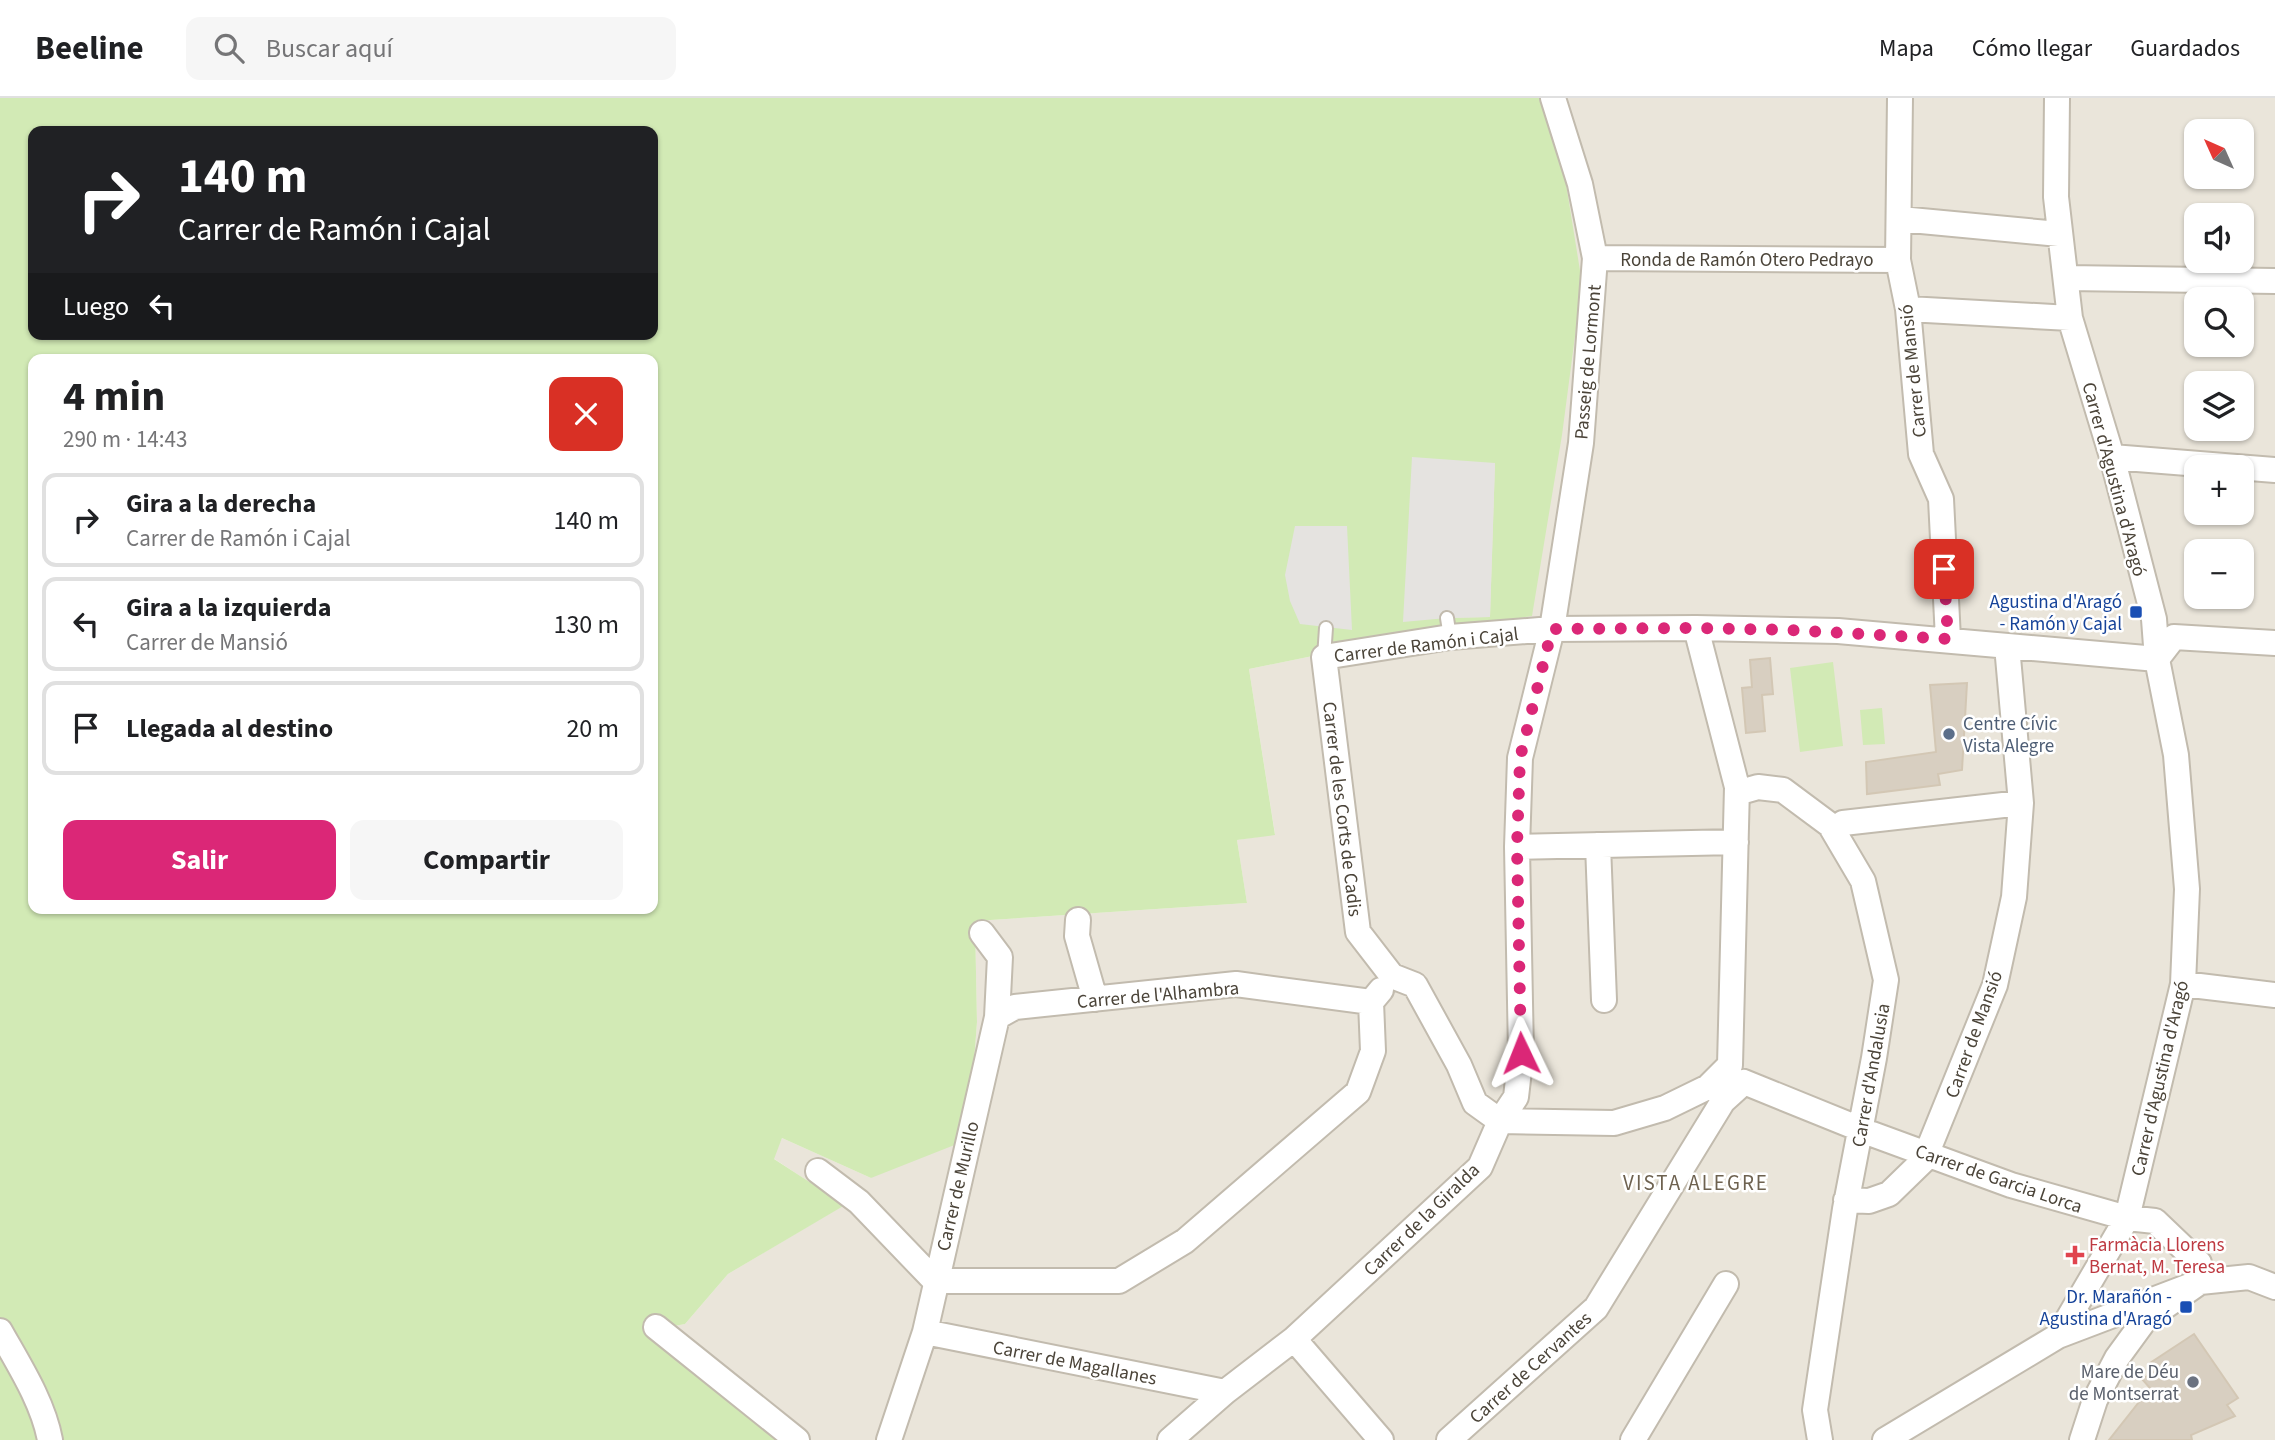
<!DOCTYPE html>
<html lang="es">
<meta charset="utf-8">
<style>
:root{--surface:#fff;--page:#f6f6f6;--text:#202124;--muted:#757577;--line:#e0e0e0;--accent:#db2777}
body{margin:0;font-family:"Source Sans 3",sans-serif;background:var(--page);color:var(--text);height:100vh;display:flex;flex-direction:column;font-size:26px;white-space:nowrap}
*{box-sizing:border-box;margin:0}
p{font-size:23px;color:var(--muted)}
.icon{flex:none;width:38px;height:38px;fill:none;stroke:currentColor;stroke-width:2;stroke-linecap:round;stroke-linejoin:round}
.map{position:relative;flex:1;overflow:hidden}
.details{position:absolute;left:28px;top:256px;width:630px;height:560px;display:flex;flex-direction:column;background:var(--surface);border-radius:14px;box-shadow:0 2px 5px #0004}
.details>*{flex:none}
.guide{position:absolute;left:28px;top:28px;width:630px;height:214px;border-radius:14px;box-shadow:0 2px 5px #0004;background:#202124;color:#fff;overflow:hidden}
.needle{width:46px;rotate:315deg}
.fabs{position:absolute;left:2184px;top:21px;display:grid;gap:14px}
.fabs a{display:grid;place-items:center;width:70px;height:70px;border-radius:14px;background:var(--surface);box-shadow:0 2px 5px #0004;font-size:35px}
.pin{position:absolute;display:grid;place-items:center;width:60px;height:60px;color:#fff;margin:-30px;border-radius:14px;box-shadow:0 4px 10px #0006}
.me{position:absolute;width:77px;margin:-38px;rotate:358deg;stroke-linejoin:round;filter:drop-shadow(0 0 5px #0008)}
.turn{display:flex;align-items:center;gap:24px;height:147px;padding:0 35px;font-size:32px}
.turn .icon{width:91px;height:91px;stroke-width:2.5}
.turn b{display:block;font-size:49px;line-height:60px}
.then{display:flex;align-items:center;height:66px;padding:0 35px;background:#0003;gap:14px;font-size:26px}
.round{display:grid;place-items:center;flex:none;width:74px;height:74px;border-radius:14px;background:var(--page)}
.headline{display:flex;align-items:center;justify-content:space-between;height:119px;padding:0 35px}
h1{font-size:42px;font-weight:700;line-height:52px}
.button{display:flex;gap:14px;margin-top:auto;padding:14px 35px}
.button a{flex:1;height:80px;border-radius:14px;background:var(--accent);color:#fff;font-size:28px;font-weight:700;line-height:80px;text-align:center}
.button a+a{background:var(--page);color:var(--text)}
ul{padding:0;list-style:none}
li{display:flex;align-items:center;gap:21px;height:94px;margin:0 14px 10px;padding:0 21px;border:4px solid var(--line);border-radius:14px}
li div{flex:1}
li b{display:block;font-size:26px}
li em{font-style:normal}
header{display:flex;align-items:center;gap:42px;box-sizing:border-box;height:98px;padding:0 35px;background:var(--surface);border-bottom:2px solid var(--line)}
header strong{font-size:33px}
nav{display:flex;gap:38px;margin-inline-start:auto;font-size:24px}
.search{width:490px;height:63px;background:var(--page);display:flex;align-items:center;gap:18px;box-sizing:border-box;padding:0 24px;border-radius:14px;color:var(--muted);font-size:26px}
.map>svg:first-child{display:block}
.residential{fill:#eae5da;fill-rule:evenodd}
.green{fill:#d2eab5;fill-rule:evenodd}
.parking{fill:#e5e3e0}
.building{fill:#d8cfc1;stroke:#d3c7b4;stroke-width:2}
.lines{fill:none;stroke-linecap:round;stroke-linejoin:round}
.lane-casing{stroke:#c2bbae;stroke-width:16}
.street-casing{stroke:#c2bbae;stroke-width:28}
.lane{stroke:#fff;stroke-width:12}
.street{stroke:#fff;stroke-width:24}
.route{stroke:#db2777;stroke-width:12;stroke-dasharray:0 21.6}
.transit-dot{fill:#1a4fb4;stroke:#fff;stroke-width:2.5}
.service-dot{fill:#5c6f8a;stroke:#fff;stroke-width:2.5}
.health-dot{fill:#e0444e;stroke:#fff;stroke-width:2.5}
.worship-dot{fill:#6b7280;stroke:#fff;stroke-width:2.5}
.labels{text-anchor:middle;stroke-width:5;stroke-linejoin:round;paint-order:stroke}
.street-label{font-size:19px;fill:#4b4439;stroke:#fff}
.transit-label{font-size:19px;fill:#164399;stroke:#fff;text-anchor:end}
.service-label{font-size:19px;fill:#4e5e75;stroke:#fff;text-anchor:start}
.health-label{font-size:19px;fill:#be3a42;stroke:#fff;text-anchor:start}
.worship-label{font-size:19px;fill:#5b616d;stroke:#fff;text-anchor:end}
.neighbourhood-label{font-size:21px;letter-spacing:2px;fill:#6e6250;stroke:#fff}
</style>
<header>
<strong>Beeline</strong>
<div class="search"><svg class="icon" aria-label="search" viewBox="0 0 24 24"><circle cx="10" cy="10" r="6"/><path d="M15 15l6 6"/></svg>Buscar aquí</div>
<nav><a>Mapa</a><a>Cómo llegar</a><a>Guardados</a></nav>
</header>
<div class="map">
<svg width="2275" height="1342" viewBox="0 0 2275 1342">
<rect width="100%" height="100%" fill="#f6f3ec"/>
<path class="residential" d="M1541 0H2275V1342H782L642 1234 685 1226 728 1176 844 1107 773 1060 782 1040 871 1080 973 977 977 924 975 823 1247 805 1237 742 1275 736 1249 571 1396 541 1562 61ZM2196 33H2242V79H2196ZM2196 117H2242V163H2196ZM2196 201H2242V247H2196ZM2196 285H2242V331H2196ZM2196 369H2242V415H2196ZM2196 453H2242V499H2196Z"/>
<path class="green" d="M0 0H1541L1562 61 1582 185 1562 337 1532 518 1396 541 1249 571 1275 737 1237 742 1247 805 975 823 977 924 973 977 957 1046 871 1080 782 1040 774 1061 845 1107 728 1176 685 1226 643 1234 782 1342H0ZM33 33H653V236H33ZM33 261H653V810H33ZM1495 365 1490 519 1447 520Z
M1833 564 1843 648 1800 654 1790 570Z
M1882 610 1885 646 1863 647 1860 612Z"/>
<path class="parking" d="M1412 359 1495 365 1490 519 1447 520 1403 524Z
M1295 428H1347L1352 532 1300 526 1290 503 1285 477Z"/>
<path class="building" d="M1770 560 1773 596 1762 597 1765 633 1746 635 1742 590 1752 589 1750 562Z
M1967 585 1962 672 1938 676 1940 687 1867 696 1866 664 1936 654 1930 587Z
M2194 1236 2238 1300 2227 1307 2235 1318 2191 1337 2192 1342H2109L2150 1290 2142 1281 2156 1273 2150 1265Z"/>
<g class="lines">
<g class="lane-casing">
<path id="lane" d="M1447 520 1450 539
M1324 559 1326 530"/>
</g>
<g class="street-casing">
<path id="street" d="M1900 0 1898 162 1908 211 1921 356 1941 401 1948 541
M2057 0 2056 99 2070 220 2112 359 2154 521 2157 561 2176 657 2187 791 2183 886 2127 1120 2058 1238
M1900 121 2059 136
M1595 160 1898 162
M2067 180 2275 183
M1908 211 2070 220
M2112 359 2275 372
M1696 530 1737 689 1730 967 1708 989 1665 1010 1614 1025 1500 1023 1475 1005 1459 967 1415 887 1392 878 1358 834 1324 559 1450 539 1552 531 1696 530 1838 533 2157 561
M2157 561 2174 539 2275 545
M1737 695 1758 689 1783 692 1830 727 1863 783 1886 882 1874 960 1845 1111 1815 1312 1820 1342
M1843 725 2021 705
M1598 747 1604 902
M1517 749 1736 744
M1078 822 1077 838 1095 901
M2183 886 2275 897
M997 919 1015 909 1236 886 1371 904 1381 892
M1872 1036 2011 1087 2127 1120 2155 1123 2199 1165 2200 1184
M818 1073 859 1104 935 1183H1119L1185 1143 1358 994 1373 953 1371 904
M1846 1102 1869 1103 1889 1096 1924 1062 1995 887 2014 799 2021 705 2007 548
M656 1229 797 1342
M0 1233C19 1267 43 1304 50 1342
M925 1234 1225 1294
M1294 1241 1381 1342
M889 1342 925 1234 997 919 1000 859 982 835
M1170 1342 1225 1294 1294 1241 1480 1069 1500 1023 1516 999 1521 955 1517 749 1520 660 1552 531 1581 345 1595 160 1580 86 1553 0
M1449 1342 1596 1210 1723 1003 1744 984 1860 1031
M1633 1342 1726 1186
M1885 1342 2058 1238 2200 1184
M2082 1342 2095 1302 2117 1260 2144 1223 2200 1184 2249 1179 2275 1189"/>
</g>
<use href="#lane" class="lane"/>
<use href="#street" class="street"/>
</g>
<g class="lines">
<path class="route" d="M1521 955 1517 749 1520 660 1552 531 1696 530 1791 532 1948 541 1944 471"/>
</g>
<g class="transit-dot">
<rect x="2129" y="507" width="14" height="14" rx="3.5"/>
<rect x="2179" y="1202" width="14" height="14" rx="3.5"/>
</g>
<circle class="service-dot" cx="1949" cy="636" r="7"/>
<path class="health-dot" d="M2071.5 1146.5h7v7h7v7h-7v7h-7v-7h-7v-7h7z"/>
<circle class="worship-dot" cx="2193" cy="1284" r="7"/>
<g class="labels">
<g class="street-label">
<text x="1747" y="168">Ronda de Ramón Otero Pedrayo</text>
<text transform="translate(1587 264) rotate(-85)" y="7">Passeig de Lormont</text>
<text transform="translate(1912 273) rotate(-96)" y="7">Carrer de Mansió</text>
<text transform="translate(2115 381) rotate(75)" y="7">Carrer d'Agustina d'Aragó</text>
<text transform="translate(1426 546) rotate(-7)" y="7">Carrer de Ramón i Cajal</text>
<text transform="translate(1343 711) rotate(83)" y="7">Carrer de les Corts de Cadis</text>
<text transform="translate(1158 896) rotate(-5)" y="7">Carrer de l'Alhambra</text>
<text transform="translate(1973 936) rotate(-70)" y="7">Carrer de Mansió</text>
<text transform="translate(1870 977) rotate(-80)" y="7">Carrer d'Andalusia</text>
<text transform="translate(2159 980) rotate(-77)" y="7">Carrer d'Agustina d'Aragó</text>
<text transform="translate(1999 1080) rotate(19)" y="7">Carrer de Garcia Lorca</text>
<text transform="translate(957 1088) rotate(-77)" y="7">Carrer de Murillo</text>
<text transform="translate(1421 1121) rotate(-44)" y="7">Carrer de la Giralda</text>
<text transform="translate(1075 1264) rotate(11)" y="7">Carrer de Magallanes</text>
<text transform="translate(1530 1269) rotate(-42)" y="7">Carrer de Cervantes</text>
</g>
<g class="transit-label">
<text x="2122" y="510">Agustina d'Aragó<tspan x="2122" dy="22">- Ramón y Cajal</tspan></text>
<text x="2172" y="1205">Dr. Marañón -<tspan x="2172" dy="22">Agustina d'Aragó</tspan></text>
</g>
<g class="service-label">
<text x="1963" y="632">Centre Cívic<tspan x="1963" dy="22">Vista Alegre</tspan></text>
</g>
<g class="health-label">
<text x="2089" y="1153">Farmàcia Llorens<tspan x="2089" dy="22">Bernat, M. Teresa</tspan></text>
</g>
<g class="worship-label">
<text x="2179" y="1280">Mare de Déu<tspan x="2179" dy="22">de Montserrat</tspan></text>
</g>
<g class="neighbourhood-label">
<text x="1696" y="1092">VISTA ALEGRE</text>
</g>
</g>
</svg>
<div class="fabs">
<a><svg class="needle" viewBox="-14 -14 28 28"><path d="M0-13l5 13h-10z" fill="#e53935"/><path d="M0 13l5-13h-10z" fill="#757577"/></svg></a>
<a><svg class="icon" aria-label="sound" viewBox="0 0 24 24"><path d="M4 9h4l5-4v14l-5-4H4zM17 9q2 3 0 6"/></svg></a>
<a><svg class="icon" aria-label="search" viewBox="0 0 24 24"><circle cx="10" cy="10" r="6"/><path d="M15 15l6 6"/></svg></a>
<a><svg class="icon" aria-label="layers" viewBox="0 0 24 24"><path d="M12 4l9 5-9 5-9-5zM3 14l9 5 9-5"/></svg></a>
<a>+</a>
<a>−</a>
</div>
<div class="pin" style="left:1944px;top:471px;background:#d93025"><svg class="icon" aria-label="arrive" viewBox="0 0 24 24"><path d="M6 21V4h12l-3 4 3 4H6"/></svg></div>
<svg class="me" style="left:1521px;top:955px" viewBox="-20 -20 40 40"><path d="M0-17L14 15 0 8-14 15z" fill="#db2777" stroke="#fff" stroke-width="4"/></svg>
<div class="guide">
<div class="turn"><svg class="icon" aria-label="right" viewBox="0 0 24 24"><path d="M7 20v-9h11M14 6l5 5-5 5"/></svg><div><b>140 m</b>Carrer de Ramón i Cajal</div></div>
<div class="then">Luego<svg class="icon" aria-label="left" viewBox="0 0 24 24"><path d="M17 20v-9H6M10 6l-5 5 5 5"/></svg></div>
</div>
<section class="details">
<div class="headline"><div><h1>4 min</h1><p>290 m · 14:43</p></div><a class="round" style="background:#d93025;color:#fff"><svg class="icon" aria-label="close" viewBox="0 0 24 24"><path d="M6 6l12 12M18 6L6 18"/></svg></a></div>
<ul>
<li><svg class="icon" aria-label="right" viewBox="0 0 24 24"><path d="M7 20v-9h11M14 6l5 5-5 5"/></svg><div><b>Gira a la derecha</b><p>Carrer de Ramón i Cajal</p></div><em>140 m</em></li>
<li><svg class="icon" aria-label="left" viewBox="0 0 24 24"><path d="M17 20v-9H6M10 6l-5 5 5 5"/></svg><div><b>Gira a la izquierda</b><p>Carrer de Mansió</p></div><em>130 m</em></li>
<li><svg class="icon" aria-label="arrive" viewBox="0 0 24 24"><path d="M6 21V4h12l-3 4 3 4H6"/></svg><div><b>Llegada al destino</b></div><em>20 m</em></li>
</ul>
<div class="button"><a>Salir</a><a>Compartir</a></div>
</section>
</div>
